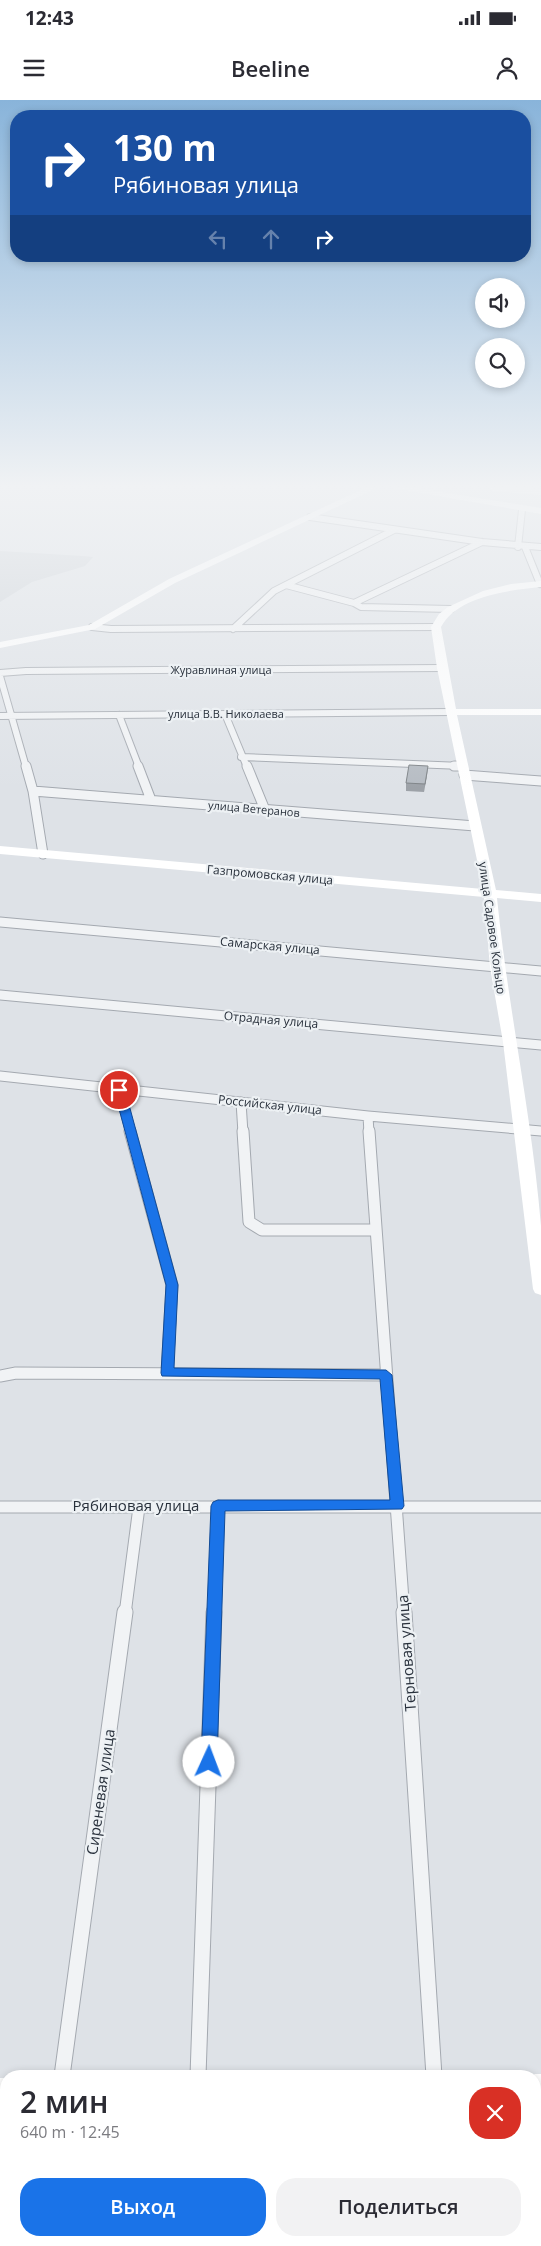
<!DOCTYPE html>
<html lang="ru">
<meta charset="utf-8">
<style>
:root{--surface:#fff;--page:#f2f2f3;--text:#2b2b33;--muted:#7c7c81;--accent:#1a73e8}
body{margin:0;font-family:"Open Sans",sans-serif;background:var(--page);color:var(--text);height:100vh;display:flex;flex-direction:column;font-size:19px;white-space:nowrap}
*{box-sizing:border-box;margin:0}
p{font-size:16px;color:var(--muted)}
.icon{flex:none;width:28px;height:28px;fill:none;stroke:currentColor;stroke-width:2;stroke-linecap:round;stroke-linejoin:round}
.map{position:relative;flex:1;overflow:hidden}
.sheet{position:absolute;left:0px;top:1970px;width:541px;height:176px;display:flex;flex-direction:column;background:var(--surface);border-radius:20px 20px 0 0;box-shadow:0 2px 8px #0003}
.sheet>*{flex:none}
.guide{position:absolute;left:10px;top:10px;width:521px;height:152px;border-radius:20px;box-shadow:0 2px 8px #0003;background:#1a4fa0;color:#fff;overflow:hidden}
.buttons{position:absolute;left:475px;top:178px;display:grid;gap:10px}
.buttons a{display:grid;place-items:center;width:50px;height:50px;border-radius:50%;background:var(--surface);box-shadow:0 2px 8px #0003;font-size:25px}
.pin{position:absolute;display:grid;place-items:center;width:42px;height:42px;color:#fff;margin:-21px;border:2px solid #fff;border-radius:50%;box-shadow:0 1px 5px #0007}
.me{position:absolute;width:55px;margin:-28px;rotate:2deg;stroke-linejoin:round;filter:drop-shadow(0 0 4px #0008)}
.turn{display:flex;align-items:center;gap:18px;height:105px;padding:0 20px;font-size:22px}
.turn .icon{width:65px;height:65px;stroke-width:2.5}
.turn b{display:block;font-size:35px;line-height:42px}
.lanes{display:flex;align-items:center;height:48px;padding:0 20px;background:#0003;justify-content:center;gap:25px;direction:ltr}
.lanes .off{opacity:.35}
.round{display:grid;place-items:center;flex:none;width:52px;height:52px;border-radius:20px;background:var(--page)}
.summary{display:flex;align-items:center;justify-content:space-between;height:85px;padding:0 20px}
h1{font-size:30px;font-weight:600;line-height:38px}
.button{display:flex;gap:10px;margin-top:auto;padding:10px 20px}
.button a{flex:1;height:58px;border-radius:20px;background:var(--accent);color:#fff;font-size:20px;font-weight:600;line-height:58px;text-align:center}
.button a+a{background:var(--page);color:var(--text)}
.status{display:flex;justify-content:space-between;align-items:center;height:35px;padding:0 25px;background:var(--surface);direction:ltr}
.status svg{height:14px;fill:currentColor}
header{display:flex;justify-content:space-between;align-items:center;height:65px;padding:0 20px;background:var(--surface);font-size:22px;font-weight:600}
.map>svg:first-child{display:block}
.built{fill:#cdd2d8}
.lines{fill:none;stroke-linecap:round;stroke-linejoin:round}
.street-far3-casing{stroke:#a4a9b0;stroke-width:8}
.street-far2-casing{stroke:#a4a9b0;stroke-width:11}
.street-far1-casing{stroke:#a4a9b0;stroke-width:13}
.street-casing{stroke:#a4a9b0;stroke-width:17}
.street-far3{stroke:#f1f3f5;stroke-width:6}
.street-far2{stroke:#f1f3f5;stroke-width:9}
.street-far1{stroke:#f1f3f5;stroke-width:11}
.street{stroke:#f1f3f5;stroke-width:15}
.secondary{fill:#fff;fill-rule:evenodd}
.wall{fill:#9da2a8}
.shaded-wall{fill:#7f8488}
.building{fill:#b6bcc3;stroke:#7f8488}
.route{fill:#1a73e8;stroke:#114b97}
.labels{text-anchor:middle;stroke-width:4.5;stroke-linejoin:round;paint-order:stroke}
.far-street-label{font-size:11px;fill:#29313c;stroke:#edf1f4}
.street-label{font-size:12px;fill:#29313c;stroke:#edf1f4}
.near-street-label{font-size:15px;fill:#29313c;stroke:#edf1f4}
</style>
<div class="status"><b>12:43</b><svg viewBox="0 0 49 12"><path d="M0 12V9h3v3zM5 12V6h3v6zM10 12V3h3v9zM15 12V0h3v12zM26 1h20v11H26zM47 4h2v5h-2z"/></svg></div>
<header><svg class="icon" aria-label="menu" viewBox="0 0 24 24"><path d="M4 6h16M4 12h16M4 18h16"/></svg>Beeline<svg class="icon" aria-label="person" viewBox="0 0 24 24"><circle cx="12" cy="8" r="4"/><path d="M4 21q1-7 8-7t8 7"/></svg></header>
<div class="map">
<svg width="541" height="2146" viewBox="0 0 541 2146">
<rect width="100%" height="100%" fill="#dee2e7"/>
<path class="built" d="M0 451 83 456 93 457 85 466 32 482 0 502Z"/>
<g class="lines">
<g class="street-far3-casing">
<path id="street-far3" d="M310 417 482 442 541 447
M518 447 522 410
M525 447 540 484
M286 485 354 503
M451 509 361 507 354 503 482 442
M92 527 111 529 436 527
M233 529 274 491 394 430
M0 573 26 571 442 568
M0 576 26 667
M225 614 247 667
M119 615 139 667
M0 616 451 612
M241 657 462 666"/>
</g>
<g class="street-far2-casing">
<path id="street-far2" d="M26 666 33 691 43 754
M138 666 151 700
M247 666 265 710
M454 666H462
M464 675 541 681
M33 691 475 726
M0 822 541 871
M0 895 541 945
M0 976 368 1016 541 1031
M119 990 131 1033
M241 1002 243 1033
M368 1016 369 1033"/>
</g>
<g class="street-far1-casing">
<path id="street-far1" d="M130 1031 172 1185 167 1273
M243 1031 249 1122 262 1130H376
M369 1031 404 1514
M0 1276 16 1273 386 1275
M0 1407H541
M125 1514 139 1407
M214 1514 218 1406"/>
</g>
<g class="street-casing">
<path id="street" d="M404 1512 434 1976
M62 1976 125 1512
M198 1976 214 1512
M446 2140V2146"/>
</g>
<use href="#street-far3" class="street-far3"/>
<use href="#street-far2" class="street-far2"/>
<use href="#street-far1" class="street-far1"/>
<use href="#street" class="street"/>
<path class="secondary" d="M365 388H377L175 483 95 529 0 548V542L89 525 169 479Z
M393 388H416L541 408V414Z
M489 388 541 389V395L493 391Z
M541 481V487C510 490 457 496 441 527L456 609H541V615H457L496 790 541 794V802L497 798C508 908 532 1016 541 1126 541 1149 541 1172 541 1195L535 1193 533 1189 503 942 490 867 484 797 0 754V746L483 789 437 568 431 527 439 514 448 507 483 491 511 484Z
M535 1974H541V1998H535V1976H530Z
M0 1978H6V2002H0Z"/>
</g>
<path class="wall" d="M428 666 424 692 406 691V683Z"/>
<path class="shaded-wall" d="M428 666 427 675 424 692 425 684Z"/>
<path class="building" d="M409 665 428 666 425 684 406 683Z"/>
<linearGradient id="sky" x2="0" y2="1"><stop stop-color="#89b4da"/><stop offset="0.56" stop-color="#f0f2f4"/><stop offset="1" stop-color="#f0f2f4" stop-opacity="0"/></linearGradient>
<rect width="541" height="689" fill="url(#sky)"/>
<path class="route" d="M119 986 125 990 178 1185 174 1268 386 1270 392 1275 404 1406 402 1409 225 1411 217 1662 214 1666 209 1668 203 1666 201 1662 211 1406 213 1402 218 1400H390L380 1279 162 1276 161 1273 166 1185 114 990Z"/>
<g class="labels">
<g class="far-street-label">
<text x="221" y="574">Журавлиная улица</text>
<text x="226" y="618">улица В.В. Николаева</text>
<text transform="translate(254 709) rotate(5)" y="4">улица Ветеранов</text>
</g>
<g class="street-label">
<text transform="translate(270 775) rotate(5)" y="4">Газпромовская улица</text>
<text transform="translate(492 828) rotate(82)" y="4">улица Садовое Кольцо</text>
<text transform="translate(270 846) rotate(5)" y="4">Самарская улица</text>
<text transform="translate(271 920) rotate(5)" y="4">Отрадная улица</text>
<text transform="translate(270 1005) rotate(6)" y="4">Российская улица</text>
</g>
<g class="near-street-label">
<text x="136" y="1411">Рябиновая улица</text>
<text transform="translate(407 1553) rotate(-94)" y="5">Терновая улица</text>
<text transform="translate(101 1692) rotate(-82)" y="5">Сиреневая улица</text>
</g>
</g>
</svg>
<div class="buttons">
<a><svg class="icon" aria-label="sound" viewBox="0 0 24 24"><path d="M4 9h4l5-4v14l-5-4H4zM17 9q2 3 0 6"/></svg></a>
<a><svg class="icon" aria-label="search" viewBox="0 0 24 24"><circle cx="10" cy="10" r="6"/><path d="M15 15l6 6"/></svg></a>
</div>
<div class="pin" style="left:119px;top:990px;background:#d93025"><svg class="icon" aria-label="arrive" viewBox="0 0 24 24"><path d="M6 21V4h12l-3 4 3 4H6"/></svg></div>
<svg class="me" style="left:209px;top:1662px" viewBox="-20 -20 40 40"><circle r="19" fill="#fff"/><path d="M0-13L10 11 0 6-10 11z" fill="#1a73e8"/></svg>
<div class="guide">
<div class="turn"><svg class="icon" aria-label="right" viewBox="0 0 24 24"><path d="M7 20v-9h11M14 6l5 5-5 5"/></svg><div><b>130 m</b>Рябиновая улица</div></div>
<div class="lanes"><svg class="icon off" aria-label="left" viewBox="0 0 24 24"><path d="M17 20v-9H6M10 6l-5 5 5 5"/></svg><svg class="icon off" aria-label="ahead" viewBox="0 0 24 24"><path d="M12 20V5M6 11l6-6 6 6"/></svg><svg class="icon" aria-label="right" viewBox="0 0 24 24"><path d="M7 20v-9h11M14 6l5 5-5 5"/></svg></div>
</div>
<section class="sheet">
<div class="summary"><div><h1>2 мин</h1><p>640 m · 12:45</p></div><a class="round" style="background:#d93025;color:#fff"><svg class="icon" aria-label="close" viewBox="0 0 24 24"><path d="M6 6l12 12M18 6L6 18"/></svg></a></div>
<div class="button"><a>Выход</a><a>Поделиться</a></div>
</section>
</div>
